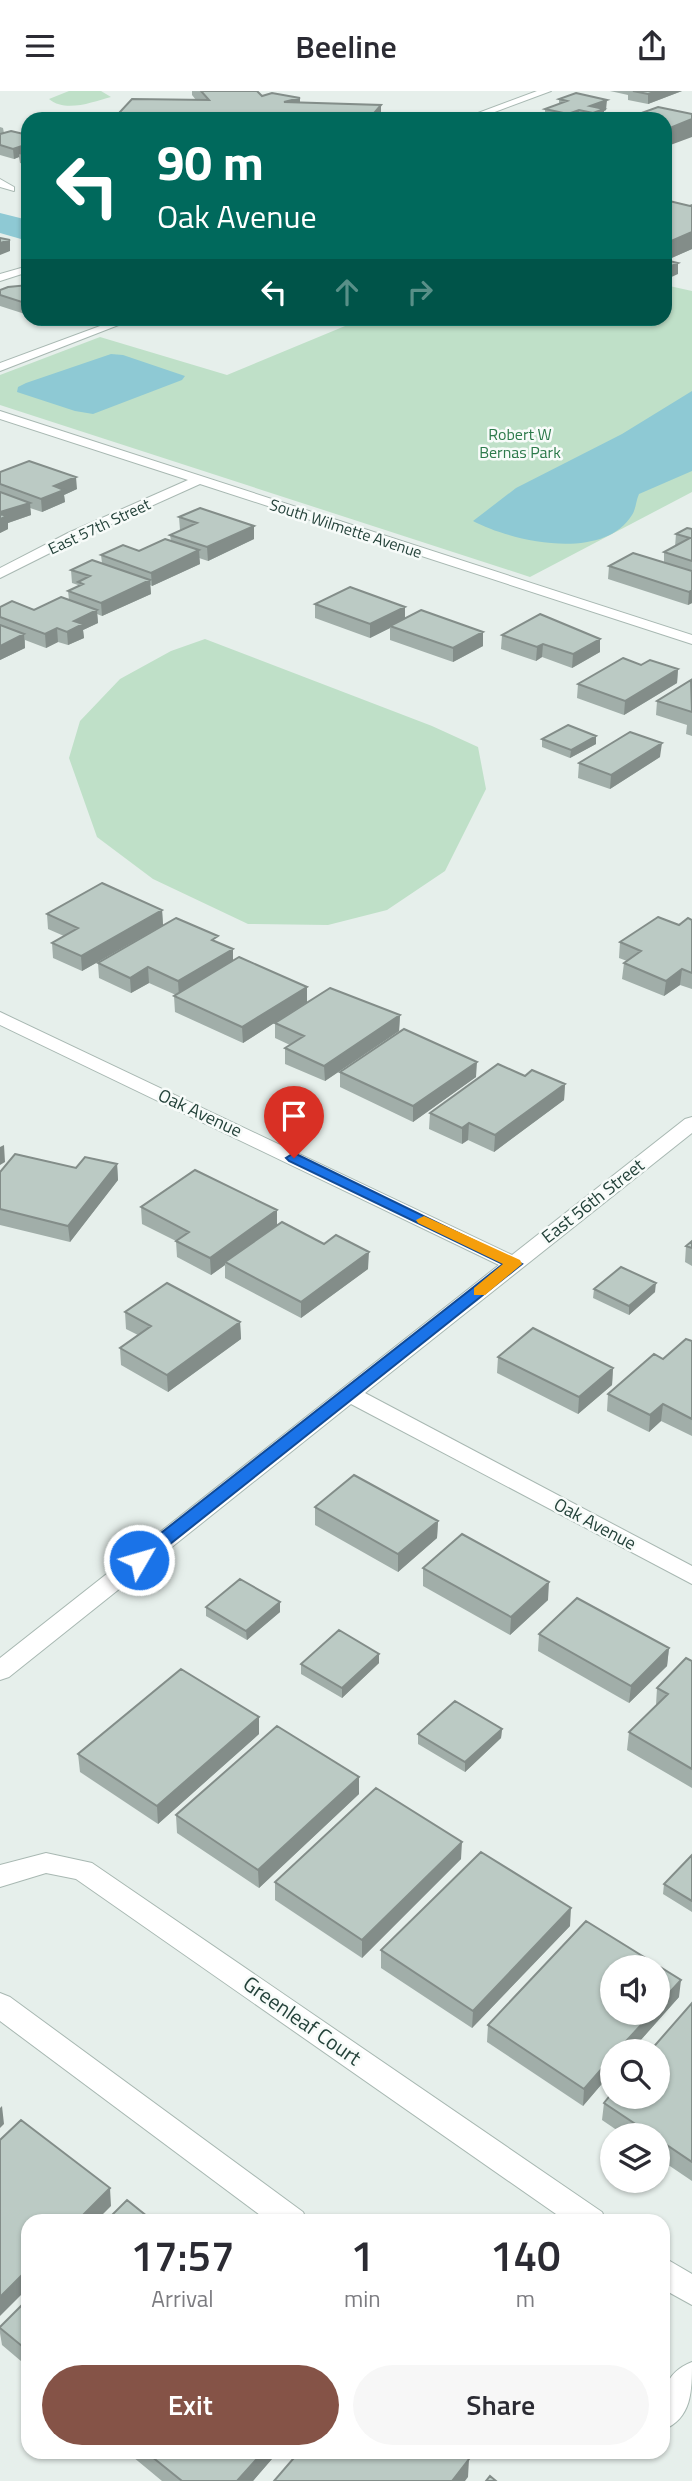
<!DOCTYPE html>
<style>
:root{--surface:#fff;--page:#f7f7f7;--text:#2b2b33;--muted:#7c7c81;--accent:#855347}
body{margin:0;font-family:"Titillium Web",sans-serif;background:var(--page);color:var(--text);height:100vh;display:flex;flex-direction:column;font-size:26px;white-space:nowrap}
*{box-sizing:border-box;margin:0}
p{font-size:23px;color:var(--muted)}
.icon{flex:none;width:38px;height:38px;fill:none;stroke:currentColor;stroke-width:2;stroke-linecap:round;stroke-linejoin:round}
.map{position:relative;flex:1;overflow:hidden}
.sheet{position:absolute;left:21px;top:2123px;width:649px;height:245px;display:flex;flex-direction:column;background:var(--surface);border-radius:21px;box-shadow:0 2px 5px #0004}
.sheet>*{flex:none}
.hud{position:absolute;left:21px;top:21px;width:651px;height:214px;border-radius:21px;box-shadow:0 2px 5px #0004;background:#00695c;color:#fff;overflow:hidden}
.controls{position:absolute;left:600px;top:1864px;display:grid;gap:14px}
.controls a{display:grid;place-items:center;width:70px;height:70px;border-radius:50%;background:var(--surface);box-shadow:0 2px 5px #0004;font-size:35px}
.pin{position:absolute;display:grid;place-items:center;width:60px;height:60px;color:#fff;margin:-72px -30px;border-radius:50% 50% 50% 0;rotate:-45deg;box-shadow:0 0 7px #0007}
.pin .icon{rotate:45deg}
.me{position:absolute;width:77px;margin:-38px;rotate:52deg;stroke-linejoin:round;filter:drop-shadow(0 0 5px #0008)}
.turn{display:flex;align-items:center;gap:24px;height:147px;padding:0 21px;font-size:32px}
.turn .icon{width:91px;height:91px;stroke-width:2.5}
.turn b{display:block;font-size:49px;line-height:60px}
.lanes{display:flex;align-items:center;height:66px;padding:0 21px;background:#0003;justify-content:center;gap:35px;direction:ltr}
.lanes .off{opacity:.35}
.eta{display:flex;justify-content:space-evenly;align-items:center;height:119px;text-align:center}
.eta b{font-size:42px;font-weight:600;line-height:49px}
.button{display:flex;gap:14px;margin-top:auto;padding:14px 21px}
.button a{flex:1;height:80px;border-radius:42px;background:var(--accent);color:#fff;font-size:28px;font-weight:600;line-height:80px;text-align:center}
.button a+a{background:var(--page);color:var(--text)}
header{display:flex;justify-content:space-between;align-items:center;height:91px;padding:0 21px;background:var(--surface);font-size:32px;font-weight:600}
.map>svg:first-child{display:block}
.green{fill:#bfe0c8}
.water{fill:#8ec9d4}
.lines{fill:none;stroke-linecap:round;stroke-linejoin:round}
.street-casing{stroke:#a8b8b2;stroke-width:2}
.street{fill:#fff;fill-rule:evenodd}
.wall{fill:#a1aea9}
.shaded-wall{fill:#838d89}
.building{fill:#bbcac4;stroke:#838d89;stroke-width:2}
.route{fill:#1a73e8;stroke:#114b97;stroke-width:2}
.slow{fill:#f59e0b}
.labels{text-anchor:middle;stroke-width:5;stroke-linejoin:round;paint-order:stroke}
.far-park-label{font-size:16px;fill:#2d7a4b;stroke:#f7fbf9}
.far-street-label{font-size:16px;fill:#24423a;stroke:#f7fbf9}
.street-label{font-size:18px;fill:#24423a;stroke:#f7fbf9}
.near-street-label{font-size:21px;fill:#24423a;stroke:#f7fbf9}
</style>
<header><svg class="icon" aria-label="menu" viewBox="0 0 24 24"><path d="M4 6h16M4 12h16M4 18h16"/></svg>Beeline<svg class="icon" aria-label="share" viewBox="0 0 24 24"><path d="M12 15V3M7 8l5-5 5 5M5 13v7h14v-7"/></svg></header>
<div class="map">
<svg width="692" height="2390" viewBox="0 0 692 2390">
<rect width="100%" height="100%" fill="#e6efeb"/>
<path class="green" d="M69 0H101L111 6C92 11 66 22 49 8Z
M665 194 692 200V401L530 486 0 314V284L100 246 227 284 362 228H665Z
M205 548 432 635 478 656 486 698 445 780 387 819 328 834 248 833 153 788 97 746 69 667 80 630 120 588 171 560Z"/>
<path class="water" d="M0 122 28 129V150L0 142Z
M111 263 123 264 185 285 182 289 93 323 75 320 17 301 18 296 26 292Z
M692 300V380L639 403C636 409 636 418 632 424 603 471 513 451 473 430L516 397 622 343Z"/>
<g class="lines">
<g class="street-casing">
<path id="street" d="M537 0H551L476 28H462Z
M0 88 14 96V100L0 96Z
M21 177 25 178V182L0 190V183Z
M119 228H134L0 280V272Z
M0 320 692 544V553L200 393 78 448 0 487V477L68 442 188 389 0 328Z
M0 921 512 1164 685 1028 692 1026V1042L365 1302 692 1475V1493L351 1313 9 1586 0 1589V1567L499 1174 0 934Z
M46 1762 92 1772 602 2121 606 2130H566L76 1788 46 1782 0 1796V1774Z
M0 1902 10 1906 303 2121 307 2130H268L0 1930Z
M663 2166 692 2183V2214L663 2198Z
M692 2271C692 2300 692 2327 663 2339 663 2310 659 2284 692 2271Z"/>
</g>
<use href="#street" class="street"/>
</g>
<path class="wall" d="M192 0H257L262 5 300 7V12L381 14V28H120L119 22 196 9 192 4Z
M610 0H682L648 13 628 9V4Z
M559 8 606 19 604 20V28H545V18L559 13Z
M0 36 3 37 4 42 28 44V74L20 72 19 66 14 68 0 64Z
M665 109 690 115 692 114V158L667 169 665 168Z
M28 194V224L0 215V199Z
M272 228H301L289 232Z
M0 381 77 398 64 404 65 411 42 421 30 417 31 424 8 432V438L0 442Z
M179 426 254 435V448L208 470 199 467 200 473 152 495 150 494 151 503 102 525 97 523 98 532 83 539 84 547 68 554 58 551 46 557 25 549V557L0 569V516L34 519 69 509 68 500 78 495V494L72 492 71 479 102 472 101 464 139 460 171 450 170 444 180 439Z
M692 438V512L688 514 608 488 609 475 664 472V461L675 456 676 443Z
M315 513 405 516V527L483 541V555L453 571 390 549V537L370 547 315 527Z
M502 544 600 548V561L572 577 542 566 536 570 501 558Z
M641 574 678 578 677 592 624 624 577 607 578 593Z
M692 589V645L686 643 687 634 656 624 657 610Z
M596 645V653L570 667 542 656V648Z
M660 666 610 698 578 687 579 672Z
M162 819 163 834 218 852 233 870 307 911 243 952 175 921 174 905 176 904 149 892 131 902 99 887 98 872 141 846 82 880 53 867 52 852 64 845 48 838 47 823Z
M692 829V898L680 894 664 905 622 888 624 872 627 870 619 867 620 851Z
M400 924 399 940 325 990 285 973V957L290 954 275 947V932Z
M340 981 476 986 413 1031 340 996Z
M525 985 565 993 564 1009 494 1061 468 1049 462 1053 429 1038 430 1022Z
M117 1073 118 1089 70 1151 0 1134V1081L76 1077Z
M141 1116 277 1134 368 1178 301 1227 225 1187V1174L211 1184 177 1166 176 1150 142 1133Z
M692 1150V1175L685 1171 686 1155Z
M594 1198 655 1201 629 1224 593 1207Z
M125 1221 240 1231 241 1248 168 1301 121 1274 120 1257 138 1244 126 1238Z
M692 1250V1345L661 1330 649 1341 607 1320 608 1303Z
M498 1266 613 1277 612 1294 578 1323 497 1282Z
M315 1416 438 1430 437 1447 398 1481 315 1434Z
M423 1477 548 1509 510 1544 423 1495Z
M206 1516 280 1521 247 1549 206 1525Z
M539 1543 669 1557 667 1575 629 1612 538 1560Z
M379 1563V1572L342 1607 301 1583V1573Z
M692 1570V1697L627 1659 629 1641 656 1614 657 1597Z
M502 1638 501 1647 465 1681 418 1653V1643Z
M259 1643 158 1733 80 1681 78 1663Z
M359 1703 259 1797 177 1742 176 1724Z
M692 1764V1821L663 1803 664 1793Z
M461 1768 362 1867 275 1809V1791Z
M570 1835 472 1937 381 1877V1859Z
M679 1906 631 1960H612V1981L583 2015 487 1951 488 1934Z
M692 1912V2090L658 2067V2044H624L602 2029 604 2012Z
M28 2208V2276L2 2254 0 2242V2236Z
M127 2361H278L253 2390H162Z"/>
<path class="shaded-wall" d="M657 0H682L648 13V3Z
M300 7V23L284 11Z
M607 9 606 19 604 20V28H592L593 22 590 15Z
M381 14V28H370V27Z
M579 19 578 28H568V23Z
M692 28V46L665 56V39Z
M28 53V64L19 62V66L14 68 13 58Z
M692 141V158L667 169 669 151Z
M10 149V160L0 164V152Z
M678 172V183L665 189 666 178Z
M289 228H301L289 232Z
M76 386 77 398 64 404 65 411 42 421 41 408 54 395Z
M30 412 31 424 8 432V438L0 442V421Z
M254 435V448L208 470 207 456Z
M199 459 200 473 152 495 151 482Z
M150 489 151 503 102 525 101 512Z
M692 499V512L688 514 689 501Z
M405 516V530L390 535V537L370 547V533Z
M97 519 98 532 83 539 84 547 68 554 67 541 74 530Z
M57 537 58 551 46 557 45 543Z
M483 541V555L453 571V557Z
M24 543 25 557 0 569V555Z
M600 548V561L572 577 573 563Z
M543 553 542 566 536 570 537 556Z
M678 578 677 592 624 624 625 610Z
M596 645V653L570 667 571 659Z
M662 652 660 666 610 698 611 684Z
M162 819 163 834 82 880 81 865Z
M233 858V874L179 906 178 890Z
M148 876 149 892 131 902 130 887Z
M682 878 680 894 664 905 666 890Z
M307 896V911L243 952 242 936Z
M400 924 399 940 325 990 324 975Z
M477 971 476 986 413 1031V1015Z
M565 993 564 1009 494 1061 495 1044Z
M469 1032 468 1049 462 1053V1037Z
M4 1054 5 1071 0 1074V1056Z
M117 1073 118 1089 70 1151 68 1135Z
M277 1119V1136L225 1171V1174L211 1184 210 1167Z
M369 1161 368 1178 301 1227V1211Z
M656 1192 655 1201 629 1224V1215Z
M240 1231 241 1248 168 1301 167 1284Z
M613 1277 612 1294 578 1323 579 1306Z
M663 1313 661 1330 649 1341 650 1324Z
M438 1430 437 1447 398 1481V1463Z
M549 1491 548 1509 510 1544 511 1526Z
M280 1511V1521L247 1549 246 1540Z
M669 1557 667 1575 629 1612 631 1595Z
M379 1563V1572L342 1607V1597Z
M259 1626V1643L158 1733 157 1715Z
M502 1638 501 1647 465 1681V1671Z
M359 1686V1703L259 1797 258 1779Z
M462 1751 461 1768 362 1867V1849Z
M571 1817 570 1835 472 1937 473 1920Z
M681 1889 679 1906 631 1960H617L652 1922H658V1914Z
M612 1966V1981L583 2015 584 1998Z
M2 2015 4 2033 0 2037V2017Z
M110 2097 111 2115 96 2130H77Z
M28 2178V2197L0 2225V2206Z
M263 2361H278L253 2390H237Z
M469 2368 468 2386 465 2390H452Z"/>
<path class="building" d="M201 0H257L262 5 272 2 300 7 284 11 381 14 370 27 274 26 276 28H198L209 24 119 22 132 8 209 9Z
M633 0H657L648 3Z
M576 2 607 9 590 15 604 18 593 22 579 19 568 23 545 18 567 10 559 8Z
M658 16 692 23V28L665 39V28H625Z
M11 40 28 44V53L13 58 0 54V43Z
M28 59V64L19 62Z
M665 109 690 115 692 114V141L669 151 665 150Z
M0 147 10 149 0 152Z
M665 169 678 172 665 178Z
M28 194V213L0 204V199L8 196Z
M29 370 76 386 54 395 64 399 41 408 0 393V381Z
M0 401 30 412 0 421Z
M200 417 254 435 207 456 170 444 197 432 179 426Z
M0 423 7 425 0 428Z
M687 437 692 438V470L664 461 690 447 676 443Z
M165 448 199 459 151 482 101 464 123 454 139 460Z
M633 462 692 480V499L689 501 609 475Z
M92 469 150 489 101 512 68 500 83 493 78 491 90 485 71 479Z
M350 496 405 516 370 533 315 513Z
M61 506 97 519 74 530 83 533 67 541 57 537 45 543 0 526V516L12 510 34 519Z
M421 519 483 541 453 557 390 535Z
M540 523 600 548 573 563 543 553 537 556 502 544Z
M0 534 24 543 0 555Z
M623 567 641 574 650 569 678 578 625 610 578 593Z
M691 589 692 621 657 610Z
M568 634 596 645 571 659 542 648Z
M630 641 662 652 611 684 579 672Z
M102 792 162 819 81 865 52 852 78 837 47 823Z
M658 826 679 834 688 827 692 829V882L682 878 666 890 624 872 641 860 620 851Z
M176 827 218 845 212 849 233 858 178 890 148 876 130 887 98 872Z
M239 866 307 896 242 936 174 905Z
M330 897 400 924 324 975 285 957 304 945 275 932Z
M404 938 477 971 413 1015 340 981Z
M498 973 525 985 532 979 565 993 495 1044 469 1032 462 1037 430 1022Z
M15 1063 76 1077 85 1066 117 1073 68 1135 0 1118V1081Z
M195 1079 277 1119 210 1167 176 1150 189 1141 141 1116Z
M282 1131 324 1153 336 1144 369 1161 301 1211 225 1171Z
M692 1150V1157L686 1155Z
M621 1176 656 1192 629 1215 594 1198Z
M167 1192 240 1231 167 1284 120 1257 151 1235 125 1221Z
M533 1237 613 1277 579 1306 498 1266Z
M686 1248 692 1250V1328L663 1313 650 1324 608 1303 654 1263 663 1268Z
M354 1384 438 1430 398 1463 315 1416Z
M462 1443 549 1491 511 1526 423 1477Z
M240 1488 280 1511 246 1540 206 1516Z
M577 1507 669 1557 631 1595 539 1543Z
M339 1539 379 1563 342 1597 301 1573Z
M686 1567 692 1570V1678L629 1641 668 1603 657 1597Z
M181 1578 259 1626 157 1715 78 1663Z
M455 1610 502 1638 465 1671 418 1643Z
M277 1635 359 1686 258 1779 176 1724Z
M376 1697 462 1751 362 1849 275 1791Z
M481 1761 571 1817 473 1920 381 1859Z
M692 1764V1810L664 1793Z
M586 1830 681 1889 658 1914V1876H612V1922H652L617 1960H612V1966L584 1998 488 1934Z
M692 1912V2071L658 2048V2044H652L604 2012 612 2002V2006H658V1960H650Z
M21 2029 110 2097 77 2130H28V2178L0 2206V2049Z
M127 2109 153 2130H106Z
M28 2208V2260L0 2237V2236Z
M146 2361H263L237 2390H182Z
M299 2361H459L469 2368 452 2390H274Z
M490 2385 496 2390H486Z"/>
<path class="route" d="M294 1062 522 1173 145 1473H133L130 1469 133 1464 503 1173 289 1070 286 1067Z"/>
<path class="slow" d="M424 1125 520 1169 522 1173 485 1204H474V1197L503 1173 418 1132 416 1129Z"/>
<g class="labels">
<g class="far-park-label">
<text x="520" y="349">Robert W<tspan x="520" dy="18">Bernas Park</tspan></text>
</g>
<g class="far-street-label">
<text transform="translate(99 435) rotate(-25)" y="6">East 57th Street</text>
<text transform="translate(346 437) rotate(18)" y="6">South Wilmette Avenue</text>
</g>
<g class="street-label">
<text transform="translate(200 1022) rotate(25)" y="6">Oak Avenue</text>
<text transform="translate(593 1110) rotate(-38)" y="6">East 56th Street</text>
<text transform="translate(595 1433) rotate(28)" y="6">Oak Avenue</text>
</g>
<g class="near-street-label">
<text transform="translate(302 1930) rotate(35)" y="7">Greenleaf Court</text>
</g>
</g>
</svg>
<div class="controls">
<a><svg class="icon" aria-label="sound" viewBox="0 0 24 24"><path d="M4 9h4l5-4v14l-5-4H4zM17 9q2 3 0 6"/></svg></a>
<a><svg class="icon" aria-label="search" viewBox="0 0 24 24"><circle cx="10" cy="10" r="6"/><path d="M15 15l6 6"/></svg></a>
<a><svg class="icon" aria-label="layers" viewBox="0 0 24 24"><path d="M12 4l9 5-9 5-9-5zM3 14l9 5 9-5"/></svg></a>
</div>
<div class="pin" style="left:294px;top:1067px;background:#d93025"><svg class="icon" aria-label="arrive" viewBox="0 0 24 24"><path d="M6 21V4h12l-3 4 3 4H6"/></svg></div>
<svg class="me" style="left:139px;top:1469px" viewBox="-20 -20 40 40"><circle r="17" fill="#1a73e8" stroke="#fff" stroke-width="3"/><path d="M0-11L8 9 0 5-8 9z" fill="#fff"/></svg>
<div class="hud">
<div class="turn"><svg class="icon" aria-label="left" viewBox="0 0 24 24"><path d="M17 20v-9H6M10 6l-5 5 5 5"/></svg><div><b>90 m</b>Oak Avenue</div></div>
<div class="lanes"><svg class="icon" aria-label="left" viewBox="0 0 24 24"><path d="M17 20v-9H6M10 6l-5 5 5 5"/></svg><svg class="icon off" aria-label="ahead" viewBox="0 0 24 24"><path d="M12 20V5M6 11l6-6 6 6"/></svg><svg class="icon off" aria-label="right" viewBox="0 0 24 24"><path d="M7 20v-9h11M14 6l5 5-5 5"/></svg></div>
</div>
<section class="sheet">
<div class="eta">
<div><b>17:57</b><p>Arrival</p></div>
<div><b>1</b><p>min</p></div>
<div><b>140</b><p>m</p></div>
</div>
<div class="button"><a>Exit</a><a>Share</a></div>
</section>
</div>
